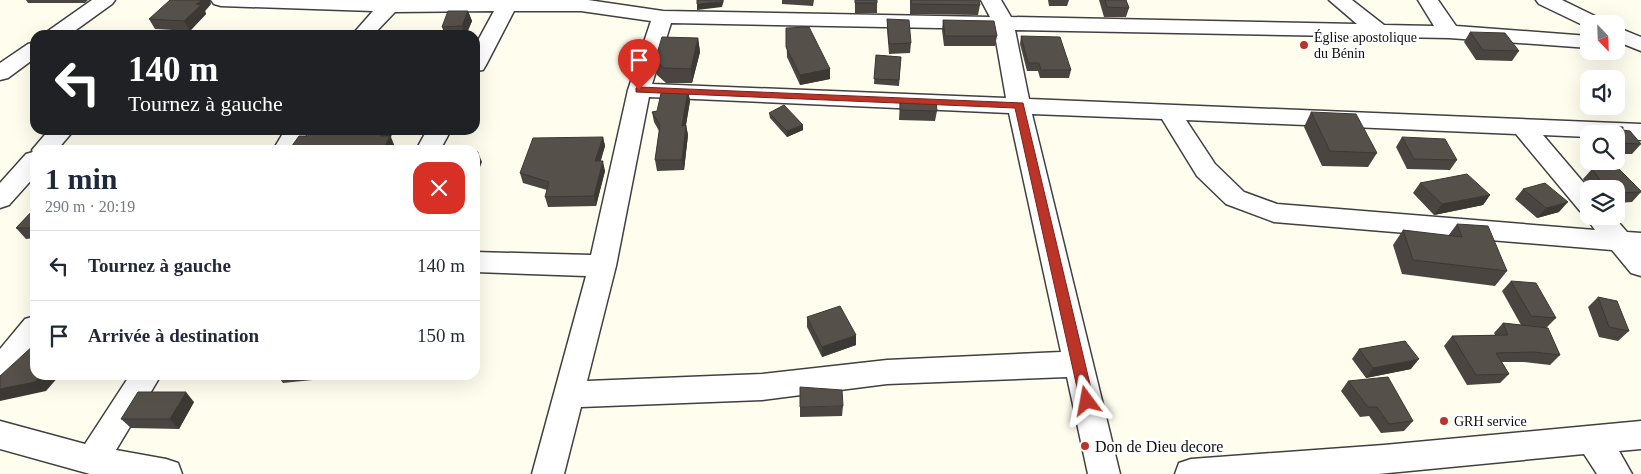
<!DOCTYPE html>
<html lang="fr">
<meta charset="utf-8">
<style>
:root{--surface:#fff;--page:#f2f2f3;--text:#1f2937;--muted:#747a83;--line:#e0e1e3}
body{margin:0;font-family:Georgia,serif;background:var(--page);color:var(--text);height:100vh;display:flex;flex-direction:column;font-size:19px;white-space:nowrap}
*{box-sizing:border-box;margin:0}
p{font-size:16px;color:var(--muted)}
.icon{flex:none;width:28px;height:28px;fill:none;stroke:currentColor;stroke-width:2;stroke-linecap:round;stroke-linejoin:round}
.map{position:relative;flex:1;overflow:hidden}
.drawer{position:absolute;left:30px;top:145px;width:450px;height:235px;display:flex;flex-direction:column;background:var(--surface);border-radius:15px;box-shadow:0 5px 20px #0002}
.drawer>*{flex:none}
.top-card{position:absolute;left:30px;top:30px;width:450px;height:105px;border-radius:15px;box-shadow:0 5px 20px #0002;background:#202124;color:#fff;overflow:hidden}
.needle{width:32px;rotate:157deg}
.buttons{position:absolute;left:1580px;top:15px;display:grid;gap:10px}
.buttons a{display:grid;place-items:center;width:45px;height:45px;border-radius:10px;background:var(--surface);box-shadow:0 5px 20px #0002;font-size:25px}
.pin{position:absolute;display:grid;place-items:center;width:42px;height:42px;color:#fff;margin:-51px -21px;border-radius:50% 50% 50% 0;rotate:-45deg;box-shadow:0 0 5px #0007}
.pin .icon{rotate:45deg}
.me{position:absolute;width:55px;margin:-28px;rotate:347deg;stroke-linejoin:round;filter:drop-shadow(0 0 4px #0008)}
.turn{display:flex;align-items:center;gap:18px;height:105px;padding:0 15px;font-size:22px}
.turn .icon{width:65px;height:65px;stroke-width:2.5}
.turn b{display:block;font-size:35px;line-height:42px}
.round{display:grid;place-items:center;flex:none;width:52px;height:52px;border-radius:15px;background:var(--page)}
.summary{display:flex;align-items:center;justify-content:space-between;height:85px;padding:0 15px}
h1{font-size:30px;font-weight:800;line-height:38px}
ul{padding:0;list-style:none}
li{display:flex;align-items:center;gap:15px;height:70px;padding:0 15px;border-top:1px solid var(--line)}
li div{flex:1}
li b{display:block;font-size:19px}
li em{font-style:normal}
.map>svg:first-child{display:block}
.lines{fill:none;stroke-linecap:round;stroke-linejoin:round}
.minor-casing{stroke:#404040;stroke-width:3}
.minor{fill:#fff;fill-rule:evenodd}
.wall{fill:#4a4540}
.shaded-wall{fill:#3c3834}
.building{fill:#56504a;stroke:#3c3834}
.route{fill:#bb3428;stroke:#7a221a}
.poi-dot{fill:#bb3428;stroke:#fff;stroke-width:2}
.labels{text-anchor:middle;stroke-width:5;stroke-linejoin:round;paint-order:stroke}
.poi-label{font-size:14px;fill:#0d0d0d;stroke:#fff;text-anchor:start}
.near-poi-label{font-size:16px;fill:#0d0d0d;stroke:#fff;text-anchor:start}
</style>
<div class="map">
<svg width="1641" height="474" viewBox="0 0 1641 474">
<rect width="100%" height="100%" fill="#fffeee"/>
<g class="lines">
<g class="minor-casing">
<path id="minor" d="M92 0H115L112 4 69 35H45L48 31Z
M211 0H588L663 11 990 17 981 0H1001L1011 17 1357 24 1329 0H1352L1384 25 1434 26 1418 0H1438L1456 26 1589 36V48L1449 38 1015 30 1029 99 1641 124V140L1616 139V134H1589V137L1543 135 1589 189V216H1613L1627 232 1641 233V276L1631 273 1612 250 1274 222 1226 204 1197 176 1162 119 1032 114 1120 474H1088L1067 377 887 384 762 400 581 407 564 474H532L586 276 475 272V252L591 255 628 90 651 21 581 11H514L486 65 483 70 475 71V46L494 11 395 12 373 35H352L373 11 221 6 214 4ZM671 23 994 29 1006 98 652 84ZM649 97 1009 113 1061 352 887 360 762 374 587 381 616 266ZM1186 120 1516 134 1580 211 1587 213 1585 216 1595 230 1277 204 1244 192 1215 164Z
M1536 0H1562L1603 20 1606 24H1589V28L1539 4Z
M1616 27 1641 37V51L1616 41Z
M35 42V58L8 78 0 80V63L28 44Z
M49 130H74L57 150H35V176L9 205 0 208V183L26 154 33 152 32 150Z
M285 130H309L297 150H273Z
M427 130H451L440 150H416Z
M35 316V348L11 380 0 383V349L25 319Z
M130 375H161L116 450 166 459 178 463 182 474H90L0 449V421L85 444Z
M1641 421V449L1619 451 1632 474H1597L1584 454 1378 474H1175L1179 463 1191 459 1384 445Z"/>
</g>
<use href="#minor" class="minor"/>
</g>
<path class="wall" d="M26 0H88L85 3H28Z
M782 0H814L813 6 782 4Z
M855 0H877V13H855Z
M910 0H979L980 5 978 15 910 14Z
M1048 0H1069L1067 6H1049Z
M1099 0H1126L1129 8 1126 17H1104Z
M211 4 205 11 206 14 190 31 155 29 149 19Z
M468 11 472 21 466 35H445L442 27Z
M887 19 911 43 910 53 889 54 887 29Z
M943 20 997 36 995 46H944L942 30Z
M786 28 830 69V79L800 85 787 57Z
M1470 32 1519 51 1512 61 1476 60 1464 42Z
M1021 36 1071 70 1069 78H1040L1038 71H1027L1020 44Z
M698 38 700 52 692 83H666L657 75 655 60Z
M876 55 901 57 899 86 874 84Z
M688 91 690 101 686 125 688 135 684 170 657 171 655 160 659 131 654 122 652 112 657 111Z
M900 100 937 111 935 121 899 120Z
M1311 112 1377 153 1368 167 1322 166 1304 127Z
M769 113 803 125V130L787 137 770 118Z
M1601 126 1623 130 1641 144 1632 154H1616V134H1595Z
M603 137 605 146 600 161 605 171 596 206 548 207 545 197 547 190 523 183 520 173Z
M1402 137 1457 160 1450 170 1407 169 1396 147Z
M1592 169 1641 191V192L1632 202 1616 203V189H1590L1583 179Z
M1420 183 1490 195 1483 205 1434 215 1413 193Z
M1523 189 1559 212 1537 218 1515 199Z
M35 208V238L26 239 16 228Z
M1457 224 1507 271 1495 286 1402 274 1393 245 1403 230 1448 236Z
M1511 281 1556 318 1546 328 1560 355 1550 365 1524 362H1502L1509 374 1500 383 1467 385 1444 346 1452 336 1495 335 1494 333 1503 323 1521 325 1502 291Z
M1598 297 1629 331 1618 341 1599 337 1588 307Z
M807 317 856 345 822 357 807 327Z
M1359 349 1411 369 1366 378 1352 359Z
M277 375H333L332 378 283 383Z
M1348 381 1413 421 1404 431 1381 433 1369 416 1360 417 1341 391Z
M194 402 179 429 131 428 121 419Z
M843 406 842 416 800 417V407Z"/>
<path class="shaded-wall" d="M201 0H210L211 4 205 11 206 14 190 31 184 21 196 4Z
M724 0 722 7 697 10V4Z
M468 11 472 21 466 35H465L462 26Z
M698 38 700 52 692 83 691 69Z
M830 69V79L800 85V75Z
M688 91 690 101 684 136 682 126Z
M686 125 688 135 684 170 682 160Z
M803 125V130L787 137V131Z
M383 130H392L393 132 391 137 395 147 394 150H383L380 136Z
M603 137 605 146 598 171 595 161Z
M478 152 482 162 475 180V160Z
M603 161 605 171 596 206 594 196Z
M1490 195 1483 205 1434 215 1442 204Z
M1568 202 1559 212 1537 218 1546 208Z
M856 335V345L822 357V347Z
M1419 359 1411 369 1366 378 1373 368Z
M41 375H60L46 391 0 401V389Z
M186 392 194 402 179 429 170 419Z"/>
<path class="building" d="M170 0H201L196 4 201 5 184 21 149 19Z
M697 0H722V2L697 4Z
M855 0H877V3H855Z
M911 0H979L980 5 911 4Z
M1105 0H1126L1129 8 1107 7Z
M448 11H468L462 26 442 27Z
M887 19 909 20 911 43 889 44Z
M943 20 994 21 997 36H945Z
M809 27 830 69 800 75 786 47V28Z
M1470 32 1505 33 1519 51 1483 50Z
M1021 36 1060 37 1071 70H1041L1039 63H1028Z
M662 37 698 38 691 69 664 68 655 60Z
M876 55 901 57 899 80 874 79Z
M662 89 688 91 682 126 686 125 682 160H655L660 125 652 112 657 111Z
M900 100 936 101 937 111 900 110Z
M784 105 803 125 787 131 769 113Z
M1311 112 1356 114 1377 153 1330 151Z
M1601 126 1623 127V130L1630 131 1641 144 1616 143V134H1607Z
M311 130H383L380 136H390L383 150H289L299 136H308Z
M603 137 595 161H603L594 196 545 197 549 182 520 173 533 138Z
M1402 137 1445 139 1457 160 1414 159Z
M475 152H478L475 160Z
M1618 168 1641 191V192L1616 193V189H1601L1600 187 1599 178 1592 169Z
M1467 174 1490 195 1442 204 1420 183Z
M1545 183 1568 202 1546 208 1523 189Z
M35 208V228H16Z
M1457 224 1488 226 1507 271 1413 260 1403 230 1462 237Z
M1511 281 1536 283 1556 318 1531 316Z
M1598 297 1617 301 1629 331 1609 327Z
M840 306 856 335 822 347 807 317Z
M1503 323 1548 328 1560 355 1534 352 1496 353 1509 374 1476 375 1452 336 1508 335Z
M1405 341 1419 359 1373 368 1359 349Z
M35 344V375H41L35 382 0 389V376Z
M1388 377 1413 421 1389 424 1377 407H1368L1348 381Z
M800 387 842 390 843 406 800 407Z
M138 392H186L170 419H121Z"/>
<path class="route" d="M639 87 1023 103 1094 401 1092 405 1087 406 1082 405 1080 401 1015 108 636 92V88Z"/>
<g class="poi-dot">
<circle cx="1304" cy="45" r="5"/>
<circle cx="1444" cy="421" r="5"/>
<circle cx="1085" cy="446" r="5"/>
</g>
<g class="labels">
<g class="poi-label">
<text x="1314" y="42">Église apostolique<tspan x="1314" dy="16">du Bénin</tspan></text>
<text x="1454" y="426">GRH service</text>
</g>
<g class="near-poi-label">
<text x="1095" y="452">Don de Dieu decore</text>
</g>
</g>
</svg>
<div class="buttons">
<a><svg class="needle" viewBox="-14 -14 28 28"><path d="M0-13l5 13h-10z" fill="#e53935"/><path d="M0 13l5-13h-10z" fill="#747a83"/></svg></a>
<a><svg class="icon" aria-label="sound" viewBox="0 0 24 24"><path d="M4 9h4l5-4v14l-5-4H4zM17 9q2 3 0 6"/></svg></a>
<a><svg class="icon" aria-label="search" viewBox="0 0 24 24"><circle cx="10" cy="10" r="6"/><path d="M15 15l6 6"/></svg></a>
<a><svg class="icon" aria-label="layers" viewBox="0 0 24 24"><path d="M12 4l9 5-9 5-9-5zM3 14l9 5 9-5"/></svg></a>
</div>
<div class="pin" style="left:639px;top:90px;background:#d93025"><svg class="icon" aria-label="arrive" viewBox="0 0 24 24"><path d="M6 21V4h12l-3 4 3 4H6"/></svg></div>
<svg class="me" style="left:1087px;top:401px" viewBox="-20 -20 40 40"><path d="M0-17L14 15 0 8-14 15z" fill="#bb3428" stroke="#fff" stroke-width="4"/></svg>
<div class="top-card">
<div class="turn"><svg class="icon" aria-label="left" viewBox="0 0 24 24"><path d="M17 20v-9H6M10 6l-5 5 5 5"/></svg><div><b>140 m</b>Tournez à gauche</div></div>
</div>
<section class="drawer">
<div class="summary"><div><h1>1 min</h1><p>290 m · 20:19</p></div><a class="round" style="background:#d93025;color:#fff"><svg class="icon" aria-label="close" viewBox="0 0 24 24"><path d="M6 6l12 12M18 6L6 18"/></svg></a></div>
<ul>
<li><svg class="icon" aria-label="left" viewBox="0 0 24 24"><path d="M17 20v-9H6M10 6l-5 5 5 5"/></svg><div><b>Tournez à gauche</b></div><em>140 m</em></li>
<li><svg class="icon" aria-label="arrive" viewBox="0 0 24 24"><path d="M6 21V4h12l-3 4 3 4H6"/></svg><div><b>Arrivée à destination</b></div><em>150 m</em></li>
</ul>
</section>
</div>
